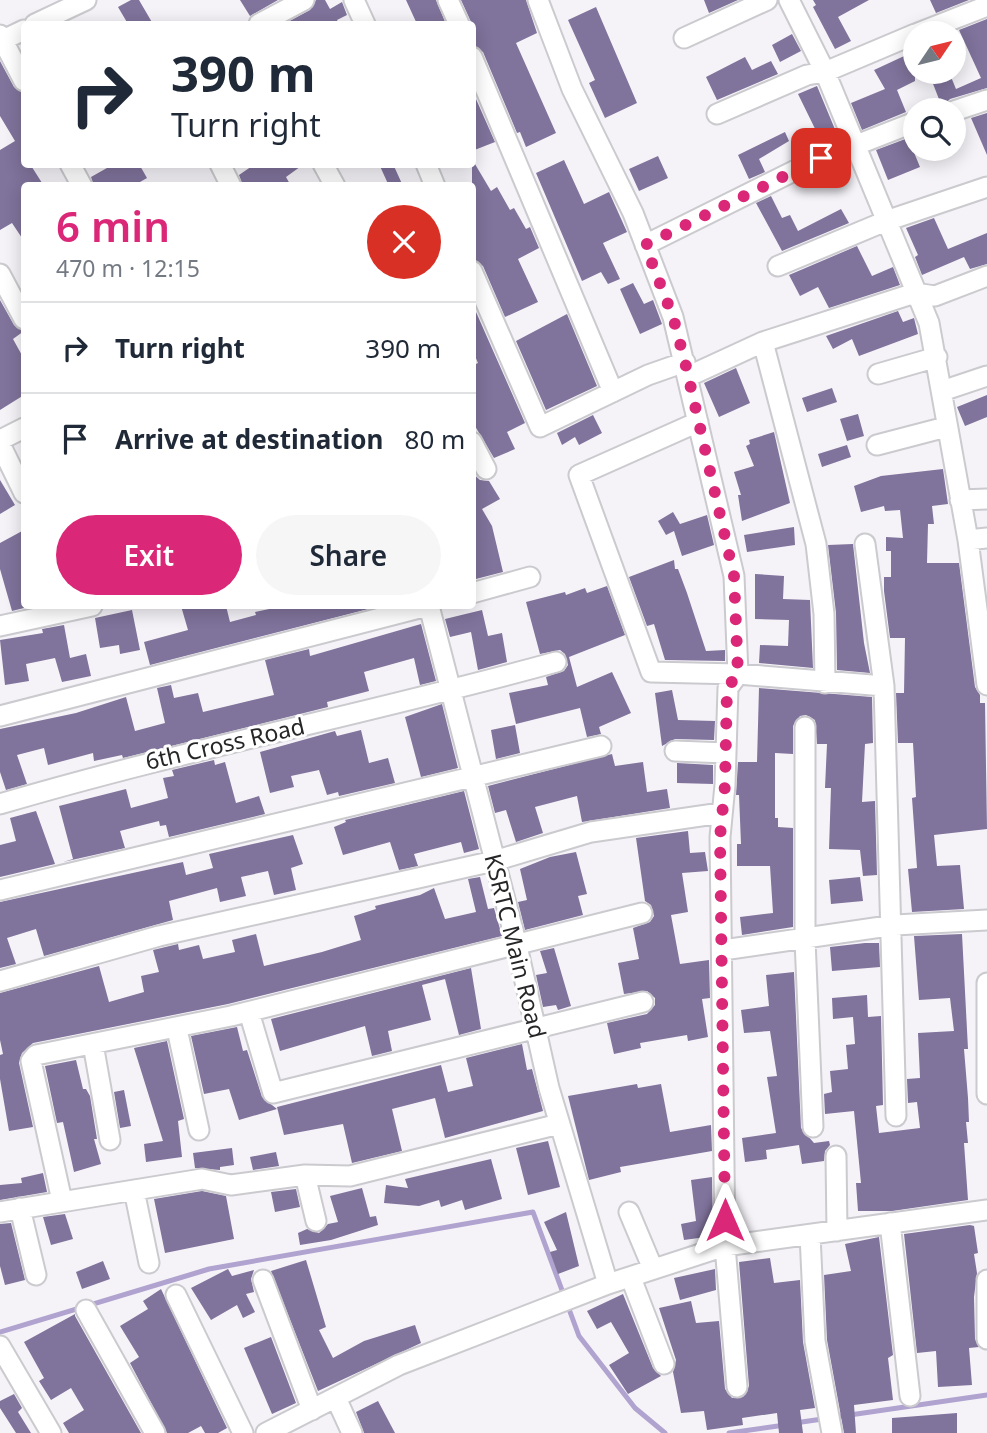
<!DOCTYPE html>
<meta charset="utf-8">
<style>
:root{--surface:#fff;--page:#f6f6f7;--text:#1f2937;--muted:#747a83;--line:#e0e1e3;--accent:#db2777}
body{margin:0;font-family:"Noto Sans",sans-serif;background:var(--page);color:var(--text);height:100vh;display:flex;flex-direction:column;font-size:26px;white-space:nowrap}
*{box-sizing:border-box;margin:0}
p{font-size:23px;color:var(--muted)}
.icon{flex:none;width:38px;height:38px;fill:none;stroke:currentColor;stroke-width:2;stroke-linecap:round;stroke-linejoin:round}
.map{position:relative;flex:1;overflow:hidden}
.drawer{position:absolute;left:21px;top:182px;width:455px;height:427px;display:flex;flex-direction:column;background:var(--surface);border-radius:7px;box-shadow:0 4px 18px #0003}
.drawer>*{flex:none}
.banner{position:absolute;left:21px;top:21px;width:455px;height:147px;border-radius:7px;box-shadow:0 4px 18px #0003;background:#fff;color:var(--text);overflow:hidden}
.needle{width:46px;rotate:55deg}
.controls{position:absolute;left:903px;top:21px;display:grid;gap:14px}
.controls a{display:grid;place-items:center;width:63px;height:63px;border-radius:50%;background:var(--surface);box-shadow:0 4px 18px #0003;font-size:35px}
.pin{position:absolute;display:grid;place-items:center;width:60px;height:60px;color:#fff;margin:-30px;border-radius:14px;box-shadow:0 4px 10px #0006}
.me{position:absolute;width:77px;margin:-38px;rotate:0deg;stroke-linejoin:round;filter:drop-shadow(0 0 5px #0008)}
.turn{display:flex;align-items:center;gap:24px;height:147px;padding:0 35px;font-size:32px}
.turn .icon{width:91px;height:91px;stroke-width:2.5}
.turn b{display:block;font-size:49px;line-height:60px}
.round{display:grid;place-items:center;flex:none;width:74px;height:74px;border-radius:37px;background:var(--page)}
.headline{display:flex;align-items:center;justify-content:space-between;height:119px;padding:0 35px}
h1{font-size:42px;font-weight:600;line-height:52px;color:var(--accent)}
.cta{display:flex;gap:14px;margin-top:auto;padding:14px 35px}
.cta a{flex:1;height:80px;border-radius:42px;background:var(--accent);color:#fff;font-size:28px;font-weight:600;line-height:80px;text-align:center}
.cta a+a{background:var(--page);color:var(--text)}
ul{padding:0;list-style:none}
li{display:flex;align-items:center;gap:21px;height:91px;padding:0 35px;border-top:2px solid var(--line)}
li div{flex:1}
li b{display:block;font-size:26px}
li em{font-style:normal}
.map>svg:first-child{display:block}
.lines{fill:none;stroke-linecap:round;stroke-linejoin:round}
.stream{stroke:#b0a3cf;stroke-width:5}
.building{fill:#80739c}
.minor-casing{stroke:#cbcace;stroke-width:23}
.minor{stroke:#fff;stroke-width:19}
.route{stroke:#db2777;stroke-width:12;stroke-dasharray:0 21.6}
.labels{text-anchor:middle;stroke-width:6;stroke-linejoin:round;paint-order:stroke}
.street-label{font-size:23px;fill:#262527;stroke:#fff}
</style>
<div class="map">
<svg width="987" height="1433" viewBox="0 0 987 1433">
<rect width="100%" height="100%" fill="#f5f3f8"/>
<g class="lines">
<path class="stream" d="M0 1332 209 1269 533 1212 579 1336 635 1408 665 1433
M795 1423 987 1395
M729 1433 785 1425"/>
</g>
<path class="building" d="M131 0H139L153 24H128L118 7Z
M240 0H278L250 16Z
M316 0H325L330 9 342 2 347 15 337 20 339 24H284L310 10Z
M406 0H436L446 24H417Z
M461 0H526L537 33 516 43 556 133 526 147 520 132 517 133 483 52 472 45V24Z
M704 0H738L709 13Z
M813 0H869L838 17 851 41 835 49 813 7 816 5Z
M930 0H969L936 13Z
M596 7 637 103 605 118 589 83 595 80 568 20Z
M987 19V88L950 99 942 107 930 76 949 72 956 89 981 78 959 30Z
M792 34 801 51 780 62 772 45Z
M915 51V81L897 90 906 112 862 130 851 103 885 89 874 70Z
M745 57 752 70 771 61 778 74 717 100 706 77Z
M0 61 14 87 24 93V164H30L44 186H24V241L12 223 0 230V150L15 141 0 116Z
M817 86 839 139 823 145 798 94Z
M472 90 495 142 472 151Z
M987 113V155L971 118Z
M785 132 789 141 759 159 765 172 749 179 738 155Z
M908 138 920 167 888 180 876 150Z
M658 156 668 178 639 191 629 169Z
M472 159 491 191 497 187 510 210 514 208 526 229 530 227 539 248 518 259 538 302 505 317 483 266 472 259Z
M564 160 584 204 609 192 627 232 603 243 620 279 608 284 601 272 582 281 536 173Z
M114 164H139L147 178 133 186H94L91 177Z
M255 164H304L286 177 291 186H243L239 175Z
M379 164H393L403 186H389Z
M771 196 782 218 790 215 798 231 841 209 849 223 782 251 756 203Z
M934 218 948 249 987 233V264L970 269 964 257 922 275 915 257 918 255 906 228Z
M857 246 872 276 893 267 900 285 829 308 818 287 800 296 789 275Z
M633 283 644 304 653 300 662 324 640 334 620 289Z
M0 300 14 325 24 331 13 339 24 359V395L0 410Z
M472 303 525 423 507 432 515 449 494 458 472 421V366L478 363 472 349Z
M898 311 903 322 914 318 918 334 859 356 852 339 833 349 826 336Z
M567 314 597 386 546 410 516 341Z
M736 368 750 403 719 417 704 383Z
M832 388 837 402 807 412 802 398Z
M987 395V417L965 426 957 407Z
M858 414 864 436 847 441 840 419Z
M593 415 602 433 579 445 575 437 562 445 557 433Z
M774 432 790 503 742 521 738 495H741L734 472 754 466 746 446 750 444 749 440Z
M847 445 851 457 822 467 818 454Z
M943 469 948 504 932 506 934 524H928L927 563H959L975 687 980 695V703H985L987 829 934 835 937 866 960 865 964 909 912 912 908 869 917 868 912 798 916 797 913 743H898L896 693H904L905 638H890L884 591V577H891V551H886V537L903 538 900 510 885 511 884 506 861 512 854 486 881 476Z
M472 473 480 480 489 481 500 499 482 509 492 526 503 572 472 580Z
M0 480 15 505 0 514Z
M673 512 680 524 707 515 714 545 682 556 674 531 666 535 658 521Z
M794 527 795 545 747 552 744 535Z
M24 530V608L12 611 0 569V543Z
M853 544 864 643 870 673 837 670 836 613 828 545Z
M674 560 675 569H678L687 593 706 651 725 650V661L665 660 654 624 647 626 629 577Z
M755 574 784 576 783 599 810 600 813 668 759 663 760 645 788 646 789 620 755 619Z
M607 586 625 635 569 657 577 687 612 672 631 713 599 727 601 734 587 737 580 708 516 724 509 693 548 685 546 677 564 671 568 665 565 654 560 650 540 654 526 602 565 592 566 595 585 588 587 593Z
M181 606H226L230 622 256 615 255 612 274 608 273 606H380L150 665 144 642 188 630Z
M132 610 140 650 120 654 119 645 100 648 95 618Z
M482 610 488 636 502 633 507 662 478 670 471 632 450 637 445 619Z
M421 624 436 681 420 685 414 658 364 672 369 691 327 702 328 707 123 758 122 755 94 761 93 753 48 765 44 748 17 755 27 784 6 790 0 772V729L76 713 126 697 135 731 165 723 157 688 171 685 174 698 198 693 203 712 274 695 265 660 309 649 310 656Z
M64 625 70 658 86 654 91 676 62 682 55 658 26 664 29 681 5 685 0 640 43 633 42 629Z
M759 688 872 697 873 743 865 744 862 802 875 801 877 875 863 876 860 850 829 849 831 788H825L827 744H817L815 720 806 715 800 716 793 726V754L775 753V818H778V827L793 828V927L742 935 740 917 773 913 770 866H737V844H741L739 795H736L738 762H757Z
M672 690 678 720 715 721 714 740 675 739 662 746 655 693Z
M442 704 458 768 421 777 405 717Z
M515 725 520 753 496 759 491 730Z
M361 730 369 763 388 758 395 783 339 796 338 792 327 795 319 770 291 776 294 787 270 793 260 752 335 731 337 736Z
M612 754 615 766 643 762 647 792 667 789 670 808 582 822 577 796 535 807 543 833 516 842 506 810 495 813 488 786Z
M214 760 215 765 225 762 236 803 259 796 265 814 169 837 166 825 160 826 159 821 143 825 120 831 125 848 63 862 73 859 59 806 126 789 131 808 168 798 163 778 174 776 172 770Z
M677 763 713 765V784L677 783Z
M464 791 479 849 464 853 461 842 414 854 418 866 399 870 390 842 343 855 334 827 346 822 345 820Z
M36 811 55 864 0 877V845L16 841 10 818Z
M688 831 690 853 705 852 708 871 682 873 688 912 671 915 680 964 709 960 710 998 702 999 708 1037 688 1041 687 1035 640 1043 641 1048 614 1054 607 1023 647 1014 655 1005V998L647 991 624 994 618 963 639 959 633 928 650 922 654 916 651 905 645 901 636 838Z
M293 835 303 864 291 868 296 890 274 895 268 871 241 877 246 896 220 902 217 888 169 901 173 920 44 956 36 929 7 938 16 964 0 968V902L183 862 186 875 213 868 209 854Z
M576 852 587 894 578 896 583 915 525 930 518 902 527 900 520 869 550 857Z
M480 877 488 909 494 908 502 936 228 1004 33 1043 22 1053 19 1063 33 1127 9 1131 0 1079V1055L3 1054 0 1040V993L99 966 109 1002 144 992 141 976 159 972 153 950 178 944 179 950 199 945 203 959 235 952 232 940 256 934 264 966 322 952 361 940 354 916 376 909 375 906 420 895 434 888 445 919 476 912 468 879Z
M860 877 863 901 831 904 829 880Z
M962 934 968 1049H964L968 1098 969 1122H966L968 1143H964L968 1200 892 1211H858L856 1183H861L854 1111 825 1114 824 1094 832 1092 830 1071 848 1069 846 1045 855 1044 853 1017 833 1019 832 998 867 995 868 1017 881 1016 883 1105 876 1106 879 1133 920 1128 917 1102 908 1103 907 1079 920 1078 918 1033 954 1031 950 998 919 1000 914 936Z
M865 943H879L880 967 832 971 830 947Z
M554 948 571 1006 558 1010 556 1005 543 1007 536 975 547 973 540 951Z
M471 968 481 1029 459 1035 445 979 422 985 431 1020 388 1031 392 1051 372 1056 365 1026 280 1051 271 1019Z
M794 972 801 1128 814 1143 829 1141 830 1145 825 1151 824 1161 802 1164 799 1145 766 1150 767 1159 745 1162 742 1138 776 1133 767 1077 777 1076 770 1031 744 1033 741 1010 769 1006 766 975Z
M237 1027 243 1051 247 1050 262 1097 277 1109 239 1120 229 1089 204 1094 191 1036Z
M167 1041 184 1119 178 1121 182 1157 146 1162 144 1144 163 1141 134 1048Z
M522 1044 527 1070 532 1069 543 1111 445 1138 435 1098 392 1109 402 1151 352 1163 343 1124 284 1135 277 1107 441 1065 448 1092 473 1086 466 1058Z
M76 1060 83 1089H86L90 1096 97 1139H94L101 1164 74 1172 63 1122 57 1123 45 1066Z
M637 1084 638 1088 661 1084 670 1132 711 1125 712 1151 620 1167 621 1172 589 1180 568 1096Z
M124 1090 131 1126 120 1128 114 1092Z
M548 1141 560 1187 528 1195 516 1148Z
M232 1148 234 1165 220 1167V1170L195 1168 193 1153Z
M276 1152 279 1166 253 1170 250 1157Z
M491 1159 502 1199 465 1210 462 1200 441 1207 439 1200 419 1206 384 1203 386 1185 408 1188 405 1179Z
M43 1173 47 1192 0 1200V1185L22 1183 21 1178Z
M712 1177 713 1236 684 1240 681 1224 696 1221 691 1180Z
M362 1188 370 1217 376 1216 378 1225 331 1240 300 1245 298 1233 307 1229 319 1233 328 1224 338 1222 330 1196Z
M296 1189 300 1207 275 1212 271 1192Z
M202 1191 226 1196 234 1239 165 1253 154 1199Z
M566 1212 579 1266 558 1274 550 1252 557 1250 544 1222Z
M65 1214 73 1239 51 1245 43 1217Z
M11 1223 25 1280 5 1285 0 1266V1224Z
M970 1225 974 1226 978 1253 974 1254 977 1273 974 1297 975 1339 979 1347 969 1348 972 1385 938 1387 936 1351 917 1353 904 1234Z
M879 1237 893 1355 888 1358 893 1400 854 1405 856 1433H844L827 1340 824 1275 851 1271 845 1244Z
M770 1258 774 1283 800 1280 803 1342 815 1408 800 1410 803 1433H779L777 1413 742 1418 743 1425 707 1430 704 1411 681 1413 673 1372 676 1360 659 1308 691 1301 696 1323 719 1321 725 1389 732 1398 743 1397 749 1386 739 1262Z
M306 1260 326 1327 319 1330 333 1358 364 1341 415 1325 421 1343 318 1391 271 1271Z
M103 1261 110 1279 82 1289 76 1272Z
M228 1269 232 1276 254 1270 251 1279 254 1292 246 1294 255 1312 243 1318 237 1305 211 1320 191 1288Z
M715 1269 716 1290 680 1300 674 1278Z
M161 1289 227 1428 218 1433H205L201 1426 188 1433H167L130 1363 139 1357 120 1326 148 1309 143 1301Z
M623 1294 653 1368 661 1376 628 1394 609 1365 629 1353 611 1322 597 1329 587 1311Z
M75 1314V1316L141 1433H69L63 1423 84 1410 71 1388 51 1400 39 1381 44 1378 24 1342Z
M271 1337 296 1403 272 1414 244 1348Z
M14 1394 22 1408 18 1412 31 1433H16L0 1408V1401Z
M378 1401 395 1433H364L356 1412Z
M957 1413V1433H892V1418Z"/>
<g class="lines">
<g class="minor-casing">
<path id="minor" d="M354 0 365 24
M448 0 459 24
M538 0 572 89 633 213 673 317 734 576 738 674 728 688 725 785 720 837 725 1246 737 1387
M789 0 825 72 929 323 968 540 987 685
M35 24 86 0
M259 24 304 0
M918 33 987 6
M0 35 24 81
M684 38 767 0
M3 40 24 30
M472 57 613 392
M954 111 987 100
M717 114 807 75 825 72 915 34
M70 164 82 186
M220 164 231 186
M323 164 335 186
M426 164 435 186
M645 245 808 164 915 122
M778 266 886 221 987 187
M472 271 540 427 648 375 685 362
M0 274 24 319
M763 342 816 544 824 614 825 683
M878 374 937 357
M687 377 763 342 915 293 935 296 987 276
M942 391 987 376
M698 422 579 475 651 672 738 674 884 686
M0 440 24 428
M472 442 486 469
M0 444 24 493
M877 445 946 427
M960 500 987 499
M968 540 987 538
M865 544 884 686 896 1116
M472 593 530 577
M429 606 517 946 549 1088 608 1284
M0 626 92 606
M0 716 427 606
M805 727V940L813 1127
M675 751 726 753
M0 804C183 750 371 713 556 662
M0 890 601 746
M723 950 895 925 987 920
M0 981 159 936 494 861 591 832 721 813
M987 983V1094
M249 1012 273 1093 643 1002
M177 1029 199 1130
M93 1044 110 1140
M836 1156 837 1231
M305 1175 316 1221
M134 1190 149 1263
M62 1201 31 1061 36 1055 231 1016 642 913
M20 1208 36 1275
M0 1212 202 1179 231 1185 305 1175 350 1176 559 1124
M629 1212 653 1269
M890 1223 910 1396
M810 1235 815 1341 832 1433
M631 1278 664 1364
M263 1280 312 1410
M987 1280V1339
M176 1295 243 1433
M86 1310 155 1433
M0 1346 51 1433
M336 1398 352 1433
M266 1433 399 1365 608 1284 725 1246 987 1210"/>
</g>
<use href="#minor" class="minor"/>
</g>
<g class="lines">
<path class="route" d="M725 1220 720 837 725 785 727 688 738 674 734 576 685 362 673 317 645 245 821 158"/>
</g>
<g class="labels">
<g class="street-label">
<text transform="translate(225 744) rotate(-13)" y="8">6th Cross Road</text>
<text transform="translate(515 946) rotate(76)" y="8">KSRTC Main Road</text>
</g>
</g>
</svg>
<div class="controls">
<a><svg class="needle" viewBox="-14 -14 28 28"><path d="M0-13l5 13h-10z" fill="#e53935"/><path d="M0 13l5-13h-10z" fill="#747a83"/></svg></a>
<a><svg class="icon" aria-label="search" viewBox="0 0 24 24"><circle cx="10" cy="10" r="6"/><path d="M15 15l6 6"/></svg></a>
</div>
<div class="pin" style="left:821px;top:158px;background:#d93025"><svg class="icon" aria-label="arrive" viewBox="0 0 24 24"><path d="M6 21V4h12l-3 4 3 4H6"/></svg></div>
<svg class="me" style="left:725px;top:1220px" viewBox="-20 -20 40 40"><path d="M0-17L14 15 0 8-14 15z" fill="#db2777" stroke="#fff" stroke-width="4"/></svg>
<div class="banner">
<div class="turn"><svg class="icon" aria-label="right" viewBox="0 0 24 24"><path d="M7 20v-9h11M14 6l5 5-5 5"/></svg><div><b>390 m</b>Turn right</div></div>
</div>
<section class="drawer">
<div class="headline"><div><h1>6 min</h1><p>470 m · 12:15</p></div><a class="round" style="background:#d93025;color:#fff"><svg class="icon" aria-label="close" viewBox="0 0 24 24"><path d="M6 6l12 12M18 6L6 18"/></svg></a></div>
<ul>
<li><svg class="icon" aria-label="right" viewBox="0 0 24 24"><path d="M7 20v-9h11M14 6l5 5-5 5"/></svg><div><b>Turn right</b></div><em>390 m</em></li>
<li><svg class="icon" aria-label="arrive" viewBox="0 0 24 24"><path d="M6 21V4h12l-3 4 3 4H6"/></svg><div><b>Arrive at destination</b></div><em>80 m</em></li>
</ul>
<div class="cta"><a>Exit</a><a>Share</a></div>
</section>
</div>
